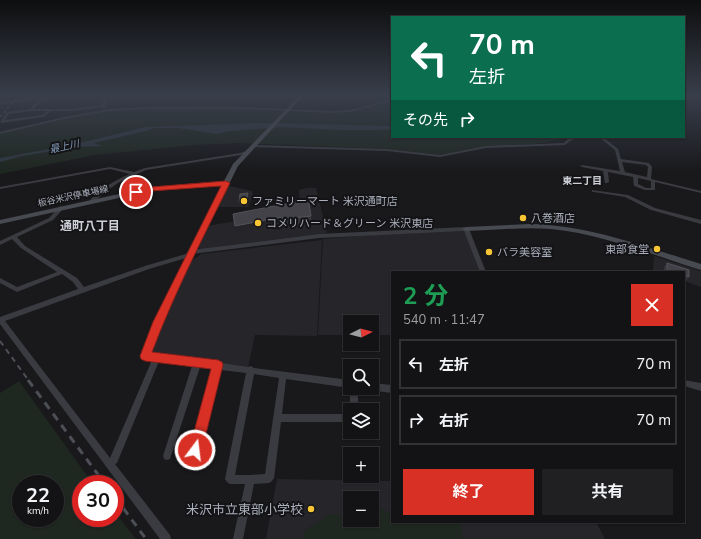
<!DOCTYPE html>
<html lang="ja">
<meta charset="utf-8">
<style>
:root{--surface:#131315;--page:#202022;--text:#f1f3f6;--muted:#9d9ea0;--line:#323234;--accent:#d93025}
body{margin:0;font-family:"Nunito Sans","Noto Sans JP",sans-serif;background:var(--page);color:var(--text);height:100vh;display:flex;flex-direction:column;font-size:15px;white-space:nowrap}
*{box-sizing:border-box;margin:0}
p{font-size:13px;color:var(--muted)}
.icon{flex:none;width:22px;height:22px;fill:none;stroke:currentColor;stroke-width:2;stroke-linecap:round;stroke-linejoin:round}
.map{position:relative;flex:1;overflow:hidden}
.side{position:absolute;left:391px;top:271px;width:294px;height:252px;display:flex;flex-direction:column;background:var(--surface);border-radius:0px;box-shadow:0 1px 3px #0004,0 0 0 1px var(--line)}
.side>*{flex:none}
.banner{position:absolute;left:391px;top:16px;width:294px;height:122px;border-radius:0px;box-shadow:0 1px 3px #0004,0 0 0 1px var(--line);background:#0b6e4f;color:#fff;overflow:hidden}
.needle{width:26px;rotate:84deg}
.buttons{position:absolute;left:343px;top:315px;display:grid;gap:8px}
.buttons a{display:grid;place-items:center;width:36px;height:36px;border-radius:0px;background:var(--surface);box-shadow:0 1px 3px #0004,0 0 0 1px var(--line);font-size:20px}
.speed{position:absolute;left:12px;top:475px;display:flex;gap:8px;font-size:20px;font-weight:700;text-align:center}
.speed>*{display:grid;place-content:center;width:52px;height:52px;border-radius:50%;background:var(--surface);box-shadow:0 1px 3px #0004,0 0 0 1px var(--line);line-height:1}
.speed small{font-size:10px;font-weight:400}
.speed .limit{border:6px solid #d22;background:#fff;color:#111}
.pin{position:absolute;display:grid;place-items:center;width:34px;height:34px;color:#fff;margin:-17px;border:2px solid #fff;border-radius:50%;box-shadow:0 1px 4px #0007}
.me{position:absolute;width:44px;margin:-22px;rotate:15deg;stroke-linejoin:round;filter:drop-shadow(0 0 3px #0008)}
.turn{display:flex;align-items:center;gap:14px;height:84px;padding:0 12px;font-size:18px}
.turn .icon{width:52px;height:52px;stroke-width:2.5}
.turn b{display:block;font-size:28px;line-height:34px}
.then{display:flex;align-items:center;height:38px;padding:0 12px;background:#0003;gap:8px;font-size:15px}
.round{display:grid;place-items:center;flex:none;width:42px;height:42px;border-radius:0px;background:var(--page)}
.summary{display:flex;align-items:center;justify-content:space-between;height:68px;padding:0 12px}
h1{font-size:24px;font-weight:700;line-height:30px;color:#1e9e55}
.action{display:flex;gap:8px;margin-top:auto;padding:8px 12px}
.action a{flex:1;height:46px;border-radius:0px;background:var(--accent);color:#fff;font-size:16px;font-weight:700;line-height:46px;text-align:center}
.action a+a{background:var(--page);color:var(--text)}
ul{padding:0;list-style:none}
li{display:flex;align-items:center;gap:12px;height:50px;margin:0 8px 6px;padding:0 4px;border:2px solid var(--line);border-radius:0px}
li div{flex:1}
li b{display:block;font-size:15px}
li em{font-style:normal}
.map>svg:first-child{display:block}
.built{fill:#262529;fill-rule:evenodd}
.green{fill:#1f2721;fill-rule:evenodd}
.water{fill:#2e3741}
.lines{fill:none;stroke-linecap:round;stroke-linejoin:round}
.street{fill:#3a3b41;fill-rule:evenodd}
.secondary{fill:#484a51;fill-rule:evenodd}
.rail-far2{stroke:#4d4f56;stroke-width:1.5;stroke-dasharray:3 2.5;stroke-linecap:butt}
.rail-far1{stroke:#4d4f56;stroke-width:2;stroke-dasharray:5.5 4.5;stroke-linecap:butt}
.rail{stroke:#4d4f56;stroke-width:3;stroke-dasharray:8 6;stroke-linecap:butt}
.wall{fill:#36353a}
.shaded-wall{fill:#252428}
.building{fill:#424248;stroke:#53535a}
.route{fill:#d93025;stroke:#8d1f18}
.poi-dot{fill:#f8c535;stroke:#141417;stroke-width:1.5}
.labels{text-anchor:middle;stroke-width:4;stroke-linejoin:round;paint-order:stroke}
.far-street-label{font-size:9px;fill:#abafbc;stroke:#141417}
.far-water-label{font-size:10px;font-style:italic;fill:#829ab7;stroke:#141417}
.far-neighbourhood-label{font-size:10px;font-weight:bold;fill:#cdcfd7;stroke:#141417}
.poi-label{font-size:11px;fill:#abafbc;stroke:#141417;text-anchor:start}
.neighbourhood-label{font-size:12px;font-weight:bold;fill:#cdcfd7;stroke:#141417}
.near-poi-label{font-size:13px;fill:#abafbc;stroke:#141417;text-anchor:end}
</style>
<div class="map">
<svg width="701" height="539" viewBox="0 0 701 539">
<rect width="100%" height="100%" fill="#19191c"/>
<path class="built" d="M230 186 252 191 253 195 248 207H217L226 188Z
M307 188H316L327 233 201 249 197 246 207 226 270 215 300 205 299 190Z
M464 231 480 272H392V335H372V322H350V335H318L323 239 373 235Z
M322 240 317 336 255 335 248 368 149 353 189 263 201 254Z
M654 256 701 271V287L684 281V272L653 271Z
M277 479 392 481V522H596L605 539H266ZM350 498H372V520H350Z"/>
<path class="green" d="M392 101V137H574L536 144 485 147 440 155 387 149 239 143 194 145 95 155 0 174V131L99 111 148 107 229 106 269 111 330 113 351 111Z
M19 381 93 484H81V518H115V512L136 539H0V393ZM21 484H55V518H21Z
M377 508 392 513V522H461L463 539H303L305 530 331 514 350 516V520H372V509Z"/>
<path class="water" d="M267 123 392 126V129L380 130H340L282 127 230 131 218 134 179 128H152L150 130 94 143 103 146 77 147 22 156 0 162V158L71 145 146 127Z"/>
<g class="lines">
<path class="street" d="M0 96H3L0 98Z
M59 96H70L68 97 42 100 34 109H71L102 105 105 96H109L105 106 106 108 104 109 102 107 71 111H51L43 117 2 123 0 122 7 112 30 109 38 100 0 104V102ZM31 111H47L42 115 5 120 9 114Z
M392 99V101L350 112 331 113 241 109H148L109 111 64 119 0 134V132L64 117 109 109 148 107H241L331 111 350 110Z
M573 137H578L570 141 565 145 486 148 440 157 387 151 253 147 251 146 253 145 387 149 440 155 486 146 564 143 568 139Z
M599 137H603L618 149 621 159 649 163 652 167 651 179 701 191V193L655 182V190H645L634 186 633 177 608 172 609 182 607 183H605L603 171 582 167 580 166 582 165 620 171 615 150ZM622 162 646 165 648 167 647 177 625 172ZM638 178 651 181V188H646L638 184Z
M246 151H247V153L241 155 146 170 118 183 105 192 94 202H92L90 201V200C102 188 115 180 130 174L110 169 0 189V187L110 167 134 172 145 168 240 153Z
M592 190 628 195 655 208 701 220V224L651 210 625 197 594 192H592Z
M61 206 64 208 53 220 17 237 25 246 77 278 84 287 145 266 189 253 188 252 189 251 191 250 319 234 466 227 469 229 486 272H480L464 231 319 238 192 254 193 255 161 322 150 353 216 362H218L221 363 248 367 251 366 254 368 350 380V388L286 379 282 414H350V422H281L274 478 272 481 269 483 254 484 243 539H233L245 484H230L227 482 225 479 246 373 221 370 199 450 198 453 195 454 192 453 191 450 213 369 200 367 171 456 170 459 167 460 164 459 163 456 192 366 159 361 117 463 115 464 170 535 171 539H160L0 324V317L78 289 73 282 62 274 17 292 0 283V278L17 287 57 272 21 248 12 239 0 245V241L49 218 59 207ZM186 258 155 322 141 356 142 358 152 360 110 458 5 321 149 269ZM254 374 279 378 265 474 250 475H235Z
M684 380 701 383V391L684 386Z
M372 383 392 385V393L369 390V388H372Z
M350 388H358V410H350Z"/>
<path class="secondary" d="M299 96H303L238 166 193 257H187L186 255 222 185 151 191 0 224V220L151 187 224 181 233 164Z
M530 224C589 225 645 247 701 264V270C652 255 603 234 551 229 523 227 494 230 466 231L462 229 466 227Z"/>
<path class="rail-far2" d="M0 117 18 96"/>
<path class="rail-far1" d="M0 341 29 381"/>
<path class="rail" d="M28 380 105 484
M115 497 146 539"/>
</g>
<path class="wall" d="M248 193 249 197 247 205H240L239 202Z
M290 203 311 216 312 223 284 227 283 225 237 234Z
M667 263 689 270V277L686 281 684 280V272H664V267Z"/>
<path class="shaded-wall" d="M248 193 249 197 247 205 246 201Z
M282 217 283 225 237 234 235 226Z"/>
<path class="building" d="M248 193 246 201 239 202 240 194Z
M308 198 311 216 283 219 282 217 235 226 233 214 290 203V201Z
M667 263 689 270V277L684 275V272H674L667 270Z"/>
<linearGradient id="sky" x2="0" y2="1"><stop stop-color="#0e0e0f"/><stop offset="0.56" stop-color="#383e4b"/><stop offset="1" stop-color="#383e4b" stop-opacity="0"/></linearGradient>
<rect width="701" height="171" fill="url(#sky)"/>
<path class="route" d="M226 181 230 183C202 239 174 294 152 352L218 360 222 362 223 365 202 450 200 455 195 457 191 455 189 450 211 369 145 361 141 359 140 356 153 322 221 186 151 191 136 194 132 192 134 191 151 187Z"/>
<g class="poi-dot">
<circle cx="244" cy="201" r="4"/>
<circle cx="523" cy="218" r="4"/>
<circle cx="258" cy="223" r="4"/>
<circle cx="657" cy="249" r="4"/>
<circle cx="489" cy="252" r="4"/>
<circle cx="311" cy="509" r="4"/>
</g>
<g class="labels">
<g class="far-street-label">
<text transform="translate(73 196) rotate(-12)" y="3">板谷米沢停車場線</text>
</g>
<g class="far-water-label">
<text transform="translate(64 146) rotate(-12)" y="4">最上川</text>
</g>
<g class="far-neighbourhood-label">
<text x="582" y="184">東二丁目</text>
</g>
<g class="poi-label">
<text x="252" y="205">ファミリーマート 米沢通町店</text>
<text x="531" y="222">八巻酒店</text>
<text x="266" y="227">コメリハード＆グリーン 米沢東店</text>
<text x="649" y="253" text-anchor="end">東部食堂</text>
<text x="497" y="256">バラ美容室</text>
</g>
<g class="neighbourhood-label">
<text x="90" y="230">通町八丁目</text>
</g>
<g class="near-poi-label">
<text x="303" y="514">米沢市立東部小学校</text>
</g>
</g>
</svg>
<div class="buttons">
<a><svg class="needle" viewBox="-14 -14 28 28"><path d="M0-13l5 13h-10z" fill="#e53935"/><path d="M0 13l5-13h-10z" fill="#9d9ea0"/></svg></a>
<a><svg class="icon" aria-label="search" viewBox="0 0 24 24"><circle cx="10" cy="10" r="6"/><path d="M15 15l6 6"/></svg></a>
<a><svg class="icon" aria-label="layers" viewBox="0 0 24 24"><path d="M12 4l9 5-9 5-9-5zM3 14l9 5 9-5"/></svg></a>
<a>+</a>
<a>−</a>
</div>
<div class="speed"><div>22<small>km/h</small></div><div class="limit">30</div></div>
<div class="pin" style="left:136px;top:192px;background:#d93025"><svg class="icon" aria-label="arrive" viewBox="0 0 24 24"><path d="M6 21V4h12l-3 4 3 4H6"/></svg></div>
<svg class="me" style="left:195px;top:450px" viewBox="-20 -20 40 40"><circle r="17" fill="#d93025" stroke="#fff" stroke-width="3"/><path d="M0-11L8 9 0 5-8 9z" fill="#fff"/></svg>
<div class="banner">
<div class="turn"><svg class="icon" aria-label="left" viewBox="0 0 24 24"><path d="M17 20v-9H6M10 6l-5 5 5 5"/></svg><div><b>70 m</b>左折</div></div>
<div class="then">その先<svg class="icon" aria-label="right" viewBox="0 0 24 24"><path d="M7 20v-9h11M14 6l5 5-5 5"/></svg></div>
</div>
<section class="side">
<div class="summary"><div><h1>2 分</h1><p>540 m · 11:47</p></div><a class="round" style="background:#d93025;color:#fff"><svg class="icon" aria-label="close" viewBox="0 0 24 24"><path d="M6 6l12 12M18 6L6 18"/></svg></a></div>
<ul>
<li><svg class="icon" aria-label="left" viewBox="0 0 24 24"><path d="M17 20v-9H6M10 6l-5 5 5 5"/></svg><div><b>左折</b></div><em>70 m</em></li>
<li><svg class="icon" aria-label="right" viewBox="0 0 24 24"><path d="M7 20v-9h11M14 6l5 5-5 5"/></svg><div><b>右折</b></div><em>70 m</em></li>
</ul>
<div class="action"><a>終了</a><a>共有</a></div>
</section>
</div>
